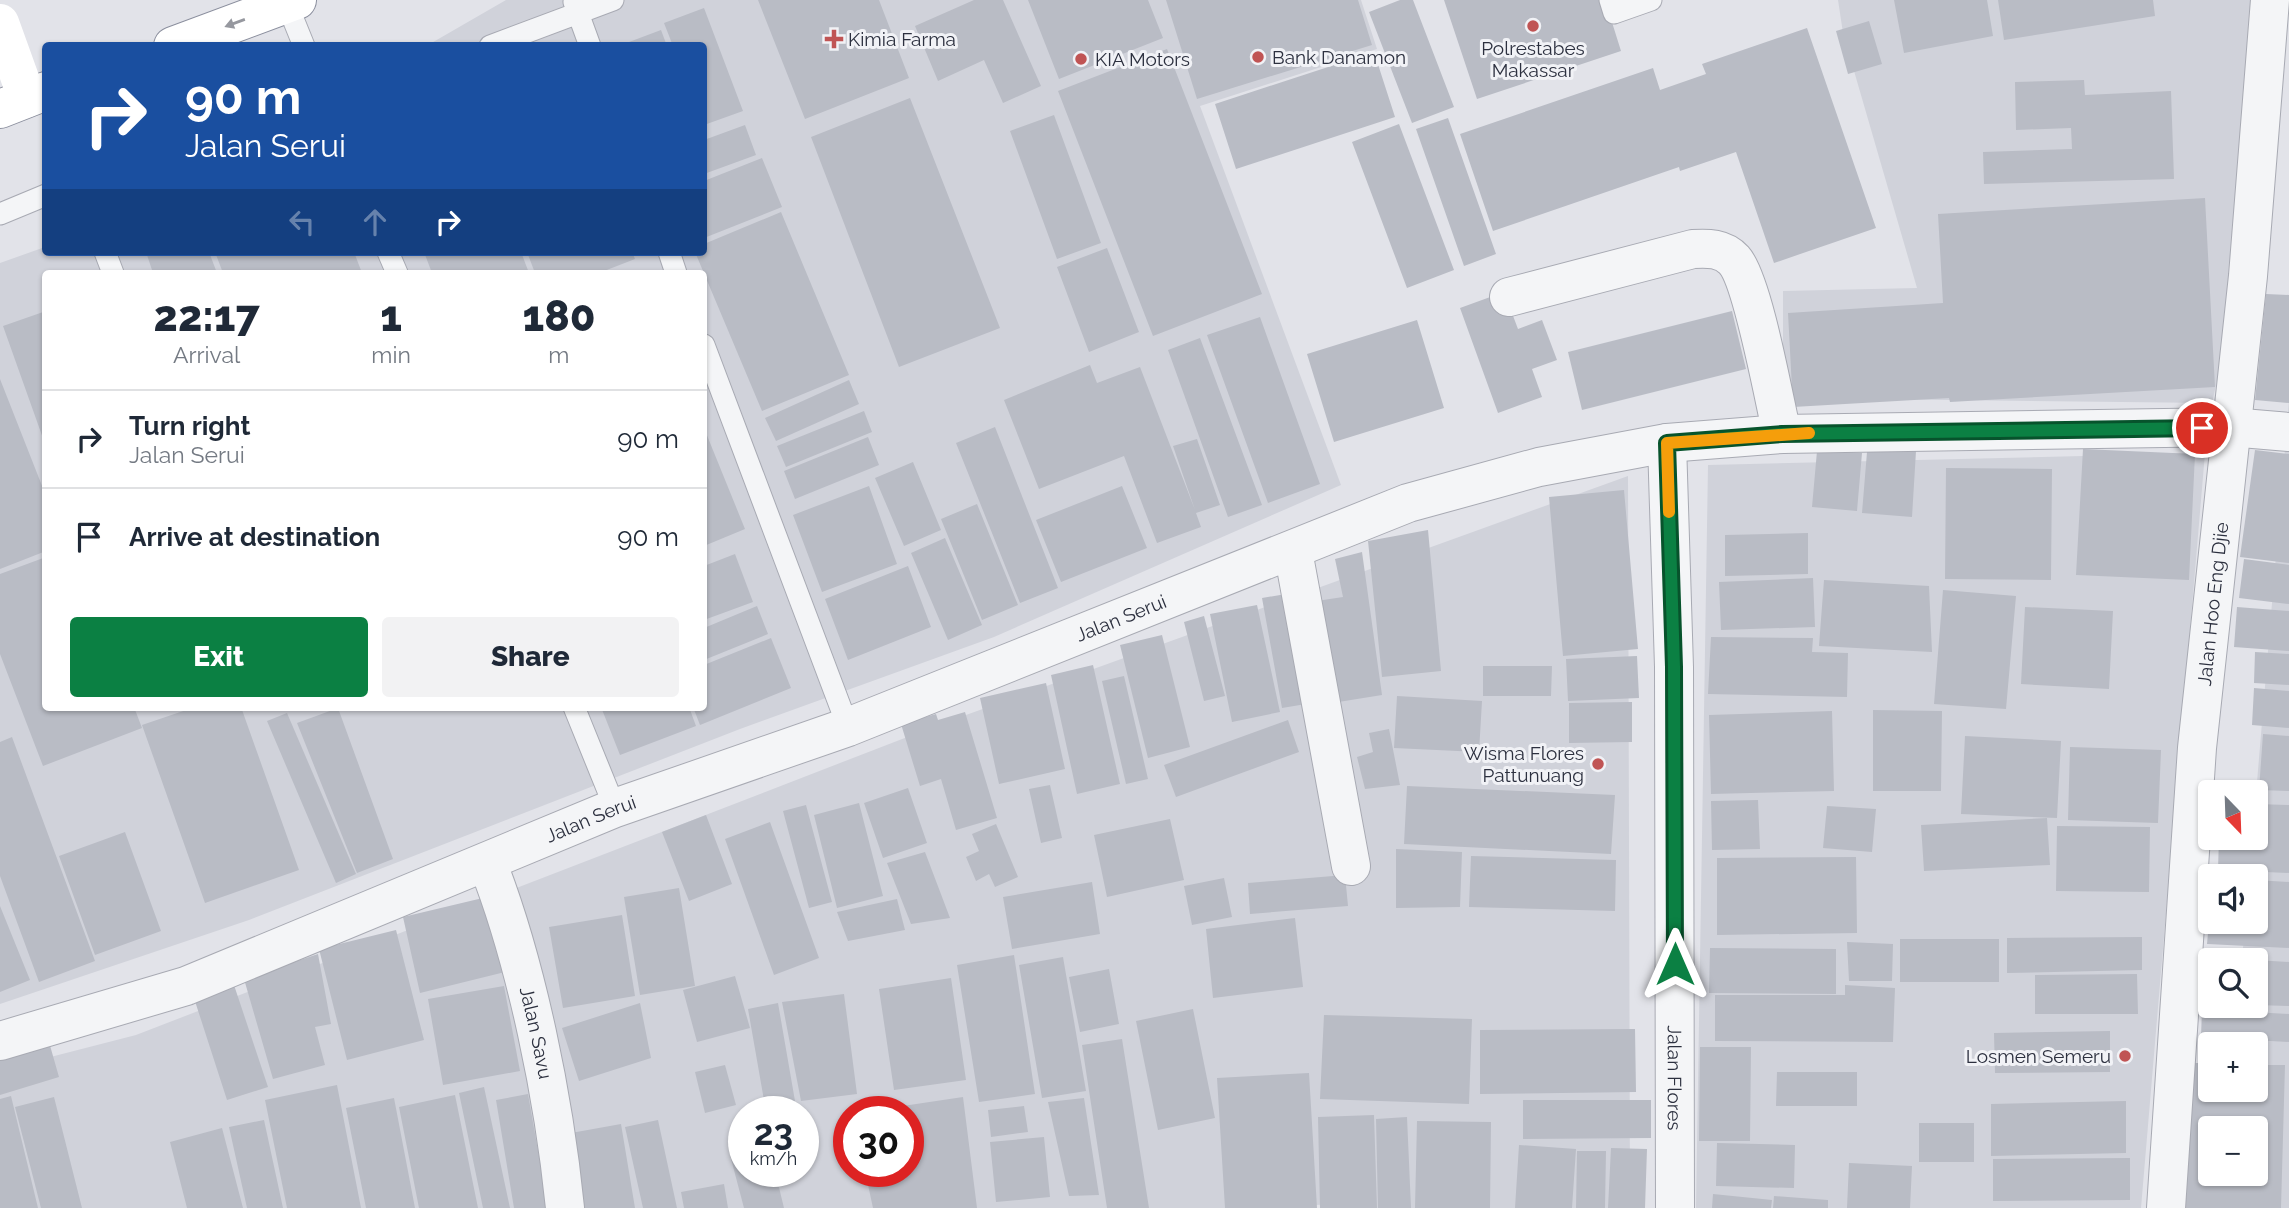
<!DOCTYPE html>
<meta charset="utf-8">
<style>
:root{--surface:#fff;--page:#f2f2f3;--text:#1f2937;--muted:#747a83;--line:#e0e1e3;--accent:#0b8043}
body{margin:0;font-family:Raleway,sans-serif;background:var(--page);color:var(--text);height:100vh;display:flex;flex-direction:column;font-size:26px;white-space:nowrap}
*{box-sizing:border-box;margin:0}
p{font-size:23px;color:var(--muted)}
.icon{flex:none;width:38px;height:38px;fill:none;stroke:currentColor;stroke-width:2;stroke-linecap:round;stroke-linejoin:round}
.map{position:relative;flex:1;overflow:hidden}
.sheet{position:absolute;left:42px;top:270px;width:665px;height:441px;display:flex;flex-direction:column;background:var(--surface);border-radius:7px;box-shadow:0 2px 5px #0004}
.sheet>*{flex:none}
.top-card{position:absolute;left:42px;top:42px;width:665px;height:214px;border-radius:7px;box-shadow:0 2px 5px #0004;background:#1a4fa0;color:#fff;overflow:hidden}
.needle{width:46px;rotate:157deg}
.fabs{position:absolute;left:2198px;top:780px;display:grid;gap:14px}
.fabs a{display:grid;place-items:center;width:70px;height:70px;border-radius:7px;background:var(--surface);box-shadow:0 2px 5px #0004;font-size:35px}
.speed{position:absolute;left:728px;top:1096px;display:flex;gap:14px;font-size:35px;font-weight:700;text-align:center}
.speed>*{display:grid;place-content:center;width:91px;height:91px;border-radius:50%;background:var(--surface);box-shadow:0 2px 5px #0004;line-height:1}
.speed small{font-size:18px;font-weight:400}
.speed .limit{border:10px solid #d22;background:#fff;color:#111}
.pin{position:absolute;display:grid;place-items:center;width:60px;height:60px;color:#fff;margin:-30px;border:4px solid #fff;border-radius:50%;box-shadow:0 2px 7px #0007}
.me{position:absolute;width:77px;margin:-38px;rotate:0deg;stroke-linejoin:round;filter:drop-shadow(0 0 5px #0008)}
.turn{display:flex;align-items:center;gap:24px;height:147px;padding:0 28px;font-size:32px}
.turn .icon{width:91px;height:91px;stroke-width:2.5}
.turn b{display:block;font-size:49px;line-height:60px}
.lanes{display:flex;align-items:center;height:66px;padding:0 28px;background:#0003;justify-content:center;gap:35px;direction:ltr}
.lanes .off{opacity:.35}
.eta{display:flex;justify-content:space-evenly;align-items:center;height:119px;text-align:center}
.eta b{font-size:42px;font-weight:800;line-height:49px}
.action{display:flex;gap:14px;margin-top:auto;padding:14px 28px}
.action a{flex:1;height:80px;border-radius:7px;background:var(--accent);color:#fff;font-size:28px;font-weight:800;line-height:80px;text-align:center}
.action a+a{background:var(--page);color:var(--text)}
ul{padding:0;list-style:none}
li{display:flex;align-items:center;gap:21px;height:98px;padding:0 28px;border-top:2px solid var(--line)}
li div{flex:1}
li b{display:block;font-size:26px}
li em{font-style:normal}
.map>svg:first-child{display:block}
.built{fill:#d0d2da;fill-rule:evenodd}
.building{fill:#b9bcc5;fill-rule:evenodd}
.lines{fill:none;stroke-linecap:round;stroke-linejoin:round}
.lane-casing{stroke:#a8aab3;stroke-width:23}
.street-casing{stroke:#a8aab3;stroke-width:40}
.highway-casing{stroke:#8b8f9e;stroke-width:40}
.lane{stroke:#f4f5f7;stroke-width:21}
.street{stroke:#f4f5f7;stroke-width:38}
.secondary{stroke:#fff;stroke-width:38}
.highway{stroke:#fff;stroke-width:38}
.oneway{fill:#96989f}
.route-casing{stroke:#07532c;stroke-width:18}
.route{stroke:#0b8043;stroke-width:12}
.slow{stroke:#f59e0b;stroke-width:12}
.poi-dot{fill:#c05454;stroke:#f1f2f6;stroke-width:2.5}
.labels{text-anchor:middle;stroke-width:6;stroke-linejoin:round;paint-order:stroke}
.poi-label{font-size:19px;fill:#2c303f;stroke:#f1f2f6;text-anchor:start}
.street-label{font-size:19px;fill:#2c303f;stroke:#f1f2f6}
</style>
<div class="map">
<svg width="2289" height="1208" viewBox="0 0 2289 1208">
<rect width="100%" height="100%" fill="#e2e3e9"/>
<path class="built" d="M506 0H1361L1377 49 1200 106 1341 485 994 637 740 729 249 920 0 1004V263L45 247 46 252H704V46L428 45ZM46 273H704V707H46Z
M1838 0H2263L2269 149 2212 403 1783 398V291L1917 288 1843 33Z
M2289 401V1208H2221L2256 1174V1045H2235L2238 1006H2256V961H2242L2245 922H2256V877H2249L2252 838H2256V794Z
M2205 453 2141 1208H1696L1708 465Z
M1628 476 1630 1208H1373L1349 1203 1264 1208H0V1070L136 1035 941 724ZM744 1111H803V1171H744ZM849 1111H908V1171H849Z"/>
<path class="building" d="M758 0H879L909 78 805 119Z
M974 0H1003L1041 86 1003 103 984 60 938 81 915 26Z
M1028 0H1148L1163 38 1059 79Z
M1166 0H1358L1372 45 1197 99Z
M1400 0H1413L1454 107 1412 123 1369 12Z
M1444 0H1605L1621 51 1477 99Z
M1894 0H1987L1993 36 1904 53Z
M1998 0H2153L2155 16 2004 40Z
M704 8 743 111 704 125V46H673L664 23Z
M1869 21 1882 64 1848 74 1836 31Z
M1807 28 1876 228 1774 263 1736 152 1680 171 1679 167 1493 231 1460 134 1653 68 1660 90 1706 74 1702 64Z
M661 30 667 46H621V45Z
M1167 49 1262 294 1153 336 1058 91Z
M1374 52 1395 117 1236 169 1215 104Z
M2084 80 2085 95 2171 91 2174 179 1984 184 1983 152 2072 149 2071 128 2016 130 2015 82Z
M910 98 1000 328 899 367 811 137Z
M1054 115 1101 243 1057 259 1010 131Z
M1448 118 1496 254 1464 266 1416 129Z
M1399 124 1454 270 1407 288 1352 142Z
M745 125 756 155 704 174V140Z
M762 158 782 207 704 238V181Z
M2205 198 2215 387 1950 402 1949 398 1793 407 1788 313 1943 303 1938 214Z
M781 212 849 375 762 411 695 252H704V244Z
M1107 248 1139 332 1089 352 1057 267Z
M146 252H209L217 273H153Z
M215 252H354L362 273H223Z
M424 252H521L529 273H432Z
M527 252H632L635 259 599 273H535Z
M1504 292 1518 329 1542 320 1557 360 1532 369 1542 397 1498 413 1460 308Z
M2266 294 2289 295V403L2255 400Z
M46 311V444H45L3 326Z
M1732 311 1746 369 1582 410 1568 352Z
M1260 317 1320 484 1268 503 1207 335Z
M1417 320 1444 408 1334 442 1307 354Z
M1200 338 1262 505 1228 517 1168 350Z
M1090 365 1097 383 1140 367 1195 510 1173 446 1197 439 1220 505 1196 513 1201 527 1157 543 1124 456 1039 489 1004 400Z
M0 379 46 496V551L0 569Z
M849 380 859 404 776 441 765 418Z
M864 411 872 432 786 467 777 446Z
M995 427 1058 588 1020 603 956 443Z
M704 428 745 529 704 546Z
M868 437 879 465 795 499 784 471Z
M2083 449 2195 454 2189 580 2076 575Z
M2255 450 2289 454V563L2240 557Z
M1817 451 1862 453 1857 511 1812 507Z
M1916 451 1912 517 1862 513 1867 452Z
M913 462 941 530 904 546 875 478Z
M1946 468 2052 469 2051 580 1945 579Z
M869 486 897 564 822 592 793 515Z
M1122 486 1147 548 1061 582 1036 520Z
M1624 490 1638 649 1563 656 1549 497Z
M977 504 1018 605 982 620 941 519Z
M1428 530 1441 671 1382 677 1368 541Z
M1808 533V574L1725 576V535Z
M945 538 982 625 948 640 911 553Z
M1362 552 1382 695 1326 704 1310 602 1343 597 1335 559Z
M735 554 753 602 704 620V566Z
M46 557V707H134L142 728 43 766 0 654V574Z
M2244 559 2289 565V604L2239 598Z
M908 566 931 627 848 660 825 599Z
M1813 578 1815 627 1721 630 1719 582Z
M1824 580 1929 586 1932 652 1819 646Z
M1943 590 2016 596 2006 709 1934 704Z
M1286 594 1306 704 1282 708 1262 598Z
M1257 605 1280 712 1232 722 1210 614Z
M757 606 768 634 704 660V628Z
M2025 607 2113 611 2109 689 2021 684Z
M2237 607 2289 611V651L2234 647Z
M1204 616 1225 696 1204 701 1184 622Z
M1162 635 1190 747 1148 758 1120 645Z
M1711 637 1813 638 1812 652 1848 653 1847 697 1708 694Z
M771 638 791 688 700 725 693 707H704V665Z
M2255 652 2289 654V685L2254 683Z
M1637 656 1639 698 1568 701 1566 659Z
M1093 665 1120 784 1077 794 1051 675Z
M1483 666H1552L1551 696H1483Z
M1124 676 1148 779 1126 784 1102 681Z
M1046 683 1065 769 999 784 980 698Z
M2254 688 2289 691V728L2252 725Z
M1397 696 1482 701 1479 752 1394 748Z
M1632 702V742L1569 743V703Z
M195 707H241L299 870 205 903 142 725Z
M601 707H689L696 726 620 755Z
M338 708 393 859 357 873 297 723Z
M1873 710 1942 711 1941 791H1873Z
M1832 711 1834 791 1711 794 1709 715Z
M965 712 997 818 956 830 941 779 920 786 901 724 936 714 938 720Z
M287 713 356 874 336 883 267 721Z
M1288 720 1299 752 1176 797 1164 765Z
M1389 729 1400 785 1365 789 1357 757 1373 752 1369 733Z
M2263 734 2289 736V791L2259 790Z
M1965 736 2061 741 2057 818 1961 814Z
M12 737 95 961 39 982 0 876V742Z
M2070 747 2161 750 2158 823 2068 820Z
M1050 785 1062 838 1041 843 1029 789Z
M1407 786 1615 795 1611 854 1404 844Z
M908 788 927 843 883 858 864 803Z
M1758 800 1760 849 1712 850 1711 801Z
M859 803 883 896 837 908 814 815Z
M2256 804 2289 805V873L2218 870 2219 838H2256Z
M806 805 832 902 809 908 783 811Z
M1827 806 1876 809 1872 852 1823 848Z
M706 815 732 884 689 901 662 832Z
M2047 818 2050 865 1924 871 1921 825Z
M1170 819 1184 880 1107 897 1094 835Z
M770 822 819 958 774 975 725 839Z
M996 824 1018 877 995 887 989 874 976 881 966 857 979 851 972 834Z
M2057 826 2150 827 2149 892 2056 891Z
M125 832 161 931 95 955 59 856Z
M1396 849 1462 852 1460 907 1396 908Z
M925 852 950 918 911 924 887 863Z
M1471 856 1616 860 1615 911 1469 907Z
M1856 857 1857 933 1717 935V858Z
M1345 875 1348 906 1250 914 1248 883Z
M1224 878 1232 917 1192 925 1184 886Z
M2256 880 2289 882V948L2207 944 2209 922H2256Z
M1092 882 1100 934 1012 949 1003 897Z
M679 888 695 986 640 995 624 897Z
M487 897 505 972 420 993 403 917Z
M897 899 905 930 848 941 837 912Z
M0 906 30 980 0 992Z
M622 915 635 996 563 1008 549 927Z
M1295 918 1303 987 1213 998 1206 929Z
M396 930 424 1040 347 1060 319 949Z
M2142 937V970L2007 973V938Z
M1900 939H1999V982H1900Z
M1847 942 1893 944 1892 981H1849Z
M1710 948 1836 949V994L1709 993Z
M318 954 331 1024 315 1027 325 1065 273 1079 244 979Z
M1014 955 1035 1094 979 1102 957 965Z
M1063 957 1086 1091 1042 1098 1019 965Z
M2204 957 2233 959 2210 961V1002H2202Z
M2256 960 2289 962V1006L2256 1005Z
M1109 969 1119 1024 1080 1032 1069 977Z
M2137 974 2138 1014H2035V975Z
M735 976 750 1028 697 1042 683 990Z
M951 978 966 1080 894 1090 879 989Z
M233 982 268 1087 227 1100 193 995Z
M1845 985 1895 988 1893 1042 1715 1041V995H1845Z
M504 986 520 1071 443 1085 428 999Z
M844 994 857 1094 801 1101 782 1002Z
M640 1003 651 1058 579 1081 562 1028Z
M778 1003 795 1101 765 1106 748 1009Z
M1193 1009 1215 1118 1158 1130 1136 1021Z
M2202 1009 2289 1014V1042L2201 1037Z
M1324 1015 1472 1019 1469 1104 1320 1099Z
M1635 1029 1636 1092 1480 1094V1030Z
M2110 1031V1072L1995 1073 1994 1033Z
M1122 1039 1149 1208H1107L1082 1045Z
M49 1042 59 1077 0 1095V1057Z
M1700 1047H1751L1750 1141H1699Z
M2187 1063H2210V1090H2256V1065H2285L2281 1208H2183ZM2210 1129H2256V1174H2210Z
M725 1065 736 1105 705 1113 695 1072Z
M1777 1072H1857V1106H1776Z
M1309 1073 1317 1208H1225L1217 1078Z
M337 1085 361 1208H287L265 1100Z
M484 1087 510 1208H483L459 1093Z
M528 1094 548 1208H514L496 1100Z
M455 1095 478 1208H419L399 1107Z
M11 1096 38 1208H0V1099Z
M54 1097 82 1208H41L15 1107Z
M963 1097 977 1208H873L865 1171H908V1111L876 1110Z
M394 1098 415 1208H366L346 1108Z
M1084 1098 1099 1195 1069 1196 1048 1102Z
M1523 1100H1651V1138L1523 1139Z
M2126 1101V1153L1991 1156V1104Z
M1024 1106 1028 1132 991 1137 988 1110Z
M1374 1115 1377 1208H1320L1318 1117Z
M1407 1117 1411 1208H1378L1376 1119Z
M264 1120 283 1208H247L229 1127Z
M658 1120 677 1208H643L625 1127Z
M1417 1121 1491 1122 1490 1208H1415Z
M1919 1123H1974V1162H1919Z
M621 1124 635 1208H584L571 1133Z
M222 1128 243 1208H187L170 1142Z
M1044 1137 1050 1197 996 1202 990 1142Z
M1717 1143 1795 1145 1794 1188 1716 1186Z
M1519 1145 1576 1149 1572 1208H1515Z
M1611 1148 1647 1149 1645 1208H1608Z
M744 1151V1171H775L784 1208H744L730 1155Z
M1577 1151H1606L1605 1208H1576Z
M2130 1158V1200L1993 1201V1159Z
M1849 1163 1912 1166 1910 1208H1847Z
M724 1184 728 1208H684L681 1192Z
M1713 1194 1772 1200 1771 1208H1712Z
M1774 1196 1828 1200V1208H1773Z"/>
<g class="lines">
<g class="lane-casing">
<path id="lane" d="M1610 0 1614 13 1651 0
M574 2 590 46
M287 4 304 46
M490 46 613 0
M0 214 46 195
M105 252 113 273
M388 252 397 273
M669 252 676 273
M704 345 848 727
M574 707 615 808"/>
</g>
<g class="street-casing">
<g id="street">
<path d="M1509 297 1693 249C1708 248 1723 248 1734 260 1753 281 1774 400 1782 434"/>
<path id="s1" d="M1667 443 1674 667 1675 1208"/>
<path d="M1293 551 1351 866"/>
<path id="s2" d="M487 862C527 964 554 1099 565 1208"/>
<path id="s3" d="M0 1041 186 986 615 808 848 727 1408 503 1539 467 1667 443 1782 434 2230 427 2289 432"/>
<path id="s4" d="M2166 1208 2197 748 2248 276 2270 0"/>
</g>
</g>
<g class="highway-casing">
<path id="highway" d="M173 46 297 0
M0 109 46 91"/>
</g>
<use href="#lane" class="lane"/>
<use href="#street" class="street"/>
<path class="secondary" d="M0 23 27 98"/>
<use href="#highway" class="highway"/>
</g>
<defs><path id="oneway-solid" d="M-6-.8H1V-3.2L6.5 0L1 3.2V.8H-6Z" transform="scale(1.75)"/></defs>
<use class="oneway" href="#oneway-solid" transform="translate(235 23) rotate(160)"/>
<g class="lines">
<g class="route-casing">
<path id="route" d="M1675 964 1674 667 1667 443 1782 434 2202 428"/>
</g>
<use href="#route" class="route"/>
<path class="slow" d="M1669 512 1667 443 1809 433"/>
</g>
<g class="poi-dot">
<circle cx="1533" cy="26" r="7"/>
<path d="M830.5 28.5h7v7h7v7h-7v7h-7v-7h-7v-7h7z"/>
<circle cx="1258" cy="57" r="7"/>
<circle cx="1081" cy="59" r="7"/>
<circle cx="1598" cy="764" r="7"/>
<circle cx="2125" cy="1056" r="7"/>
</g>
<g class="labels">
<g class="poi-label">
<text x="848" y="46">Kimia Farma</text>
<text x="1533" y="55" text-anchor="middle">Polrestabes<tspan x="1533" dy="22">Makassar</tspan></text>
<text x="1272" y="64">Bank Danamon</text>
<text x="1095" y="66">KIA Motors</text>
<text x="1584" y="760" text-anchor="end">Wisma Flores<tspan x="1584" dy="22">Pattunuang</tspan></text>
<text x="2111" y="1063" text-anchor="end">Losmen Semeru</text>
</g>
<g class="street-label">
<text dy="7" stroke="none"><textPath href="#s4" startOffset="606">Jalan Hoo Eng Djie</textPath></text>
<text dy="7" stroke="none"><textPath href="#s3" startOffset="1199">Jalan Serui</textPath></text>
<text dy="7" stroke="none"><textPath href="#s3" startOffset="632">Jalan Serui</textPath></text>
<text dy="7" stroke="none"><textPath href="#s2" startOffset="178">Jalan Savu</textPath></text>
<text dy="7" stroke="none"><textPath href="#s1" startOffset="635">Jalan Flores</textPath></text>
</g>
</g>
</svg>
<div class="fabs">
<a><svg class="needle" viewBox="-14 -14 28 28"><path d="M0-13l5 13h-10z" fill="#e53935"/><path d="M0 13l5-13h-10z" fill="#747a83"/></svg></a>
<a><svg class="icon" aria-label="sound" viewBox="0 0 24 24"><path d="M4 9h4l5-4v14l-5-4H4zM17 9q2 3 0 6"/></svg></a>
<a><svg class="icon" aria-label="search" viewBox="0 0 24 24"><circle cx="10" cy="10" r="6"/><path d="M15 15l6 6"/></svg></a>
<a>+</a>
<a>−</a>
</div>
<div class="speed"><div>23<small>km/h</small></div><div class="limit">30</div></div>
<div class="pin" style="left:2202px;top:428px;background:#d93025"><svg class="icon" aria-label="arrive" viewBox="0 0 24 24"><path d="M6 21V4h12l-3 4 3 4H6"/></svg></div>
<svg class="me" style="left:1675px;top:964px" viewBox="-20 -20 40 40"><path d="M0-17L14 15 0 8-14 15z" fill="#0b8043" stroke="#fff" stroke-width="4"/></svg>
<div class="top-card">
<div class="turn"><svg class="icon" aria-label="right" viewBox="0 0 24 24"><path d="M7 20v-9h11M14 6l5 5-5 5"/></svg><div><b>90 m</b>Jalan Serui</div></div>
<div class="lanes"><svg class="icon off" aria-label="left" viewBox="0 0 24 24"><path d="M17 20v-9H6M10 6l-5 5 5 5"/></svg><svg class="icon off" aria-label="ahead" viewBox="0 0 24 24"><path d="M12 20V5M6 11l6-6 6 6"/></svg><svg class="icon" aria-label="right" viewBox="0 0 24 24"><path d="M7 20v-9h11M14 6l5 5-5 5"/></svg></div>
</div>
<section class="sheet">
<div class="eta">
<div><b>22:17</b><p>Arrival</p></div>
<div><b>1</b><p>min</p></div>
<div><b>180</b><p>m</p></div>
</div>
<ul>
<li><svg class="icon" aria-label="right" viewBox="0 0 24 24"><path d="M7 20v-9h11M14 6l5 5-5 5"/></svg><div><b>Turn right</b><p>Jalan Serui</p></div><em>90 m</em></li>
<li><svg class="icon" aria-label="arrive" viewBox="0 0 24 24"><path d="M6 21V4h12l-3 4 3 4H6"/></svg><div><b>Arrive at destination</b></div><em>90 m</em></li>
</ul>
<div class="action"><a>Exit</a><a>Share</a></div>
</section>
</div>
